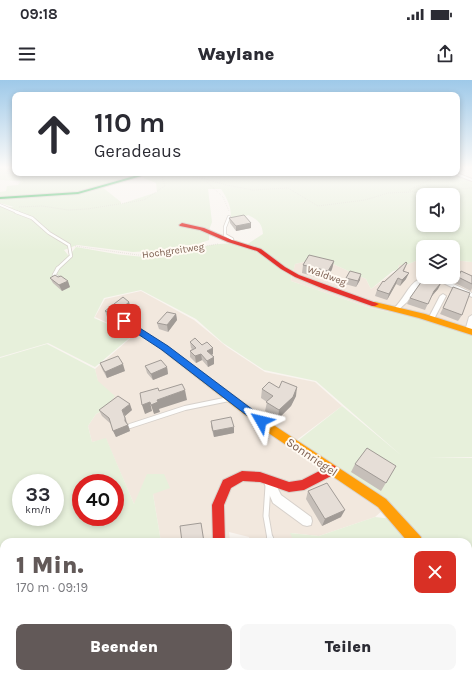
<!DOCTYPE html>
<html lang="de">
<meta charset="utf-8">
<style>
:root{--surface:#fff;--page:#f7f7f7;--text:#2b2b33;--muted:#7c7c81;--accent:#625958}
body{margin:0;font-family:Karla,sans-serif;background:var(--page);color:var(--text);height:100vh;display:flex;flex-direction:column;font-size:15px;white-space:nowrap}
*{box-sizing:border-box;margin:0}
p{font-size:13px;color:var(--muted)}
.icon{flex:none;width:22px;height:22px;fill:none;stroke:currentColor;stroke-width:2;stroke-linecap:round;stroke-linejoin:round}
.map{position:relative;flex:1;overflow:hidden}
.panel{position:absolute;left:0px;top:458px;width:472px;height:140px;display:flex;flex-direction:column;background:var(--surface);border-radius:12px 12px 0 0;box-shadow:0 2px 6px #0003}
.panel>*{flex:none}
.guide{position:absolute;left:12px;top:12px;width:448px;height:84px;border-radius:8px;box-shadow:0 2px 6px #0003;background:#fff;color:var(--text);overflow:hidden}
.fabs{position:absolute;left:416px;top:108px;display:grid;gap:8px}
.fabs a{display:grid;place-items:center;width:44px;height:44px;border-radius:8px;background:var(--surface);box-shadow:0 2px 6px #0003;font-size:20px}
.speed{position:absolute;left:12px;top:394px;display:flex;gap:8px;font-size:20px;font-weight:700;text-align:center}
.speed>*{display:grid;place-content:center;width:52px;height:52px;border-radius:50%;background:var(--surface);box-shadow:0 2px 6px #0003;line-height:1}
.speed small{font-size:10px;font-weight:400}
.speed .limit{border:6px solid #d22;background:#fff;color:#111}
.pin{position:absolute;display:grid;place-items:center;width:34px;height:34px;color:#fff;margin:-17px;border-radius:8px;box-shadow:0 2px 6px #0006}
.me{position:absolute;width:44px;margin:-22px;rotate:307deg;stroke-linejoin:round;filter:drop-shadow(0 0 3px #0008)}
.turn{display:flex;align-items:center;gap:14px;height:84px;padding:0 16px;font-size:18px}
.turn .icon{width:52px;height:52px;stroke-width:2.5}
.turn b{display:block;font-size:28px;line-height:34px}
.round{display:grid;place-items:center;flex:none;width:42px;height:42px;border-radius:8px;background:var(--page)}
.overview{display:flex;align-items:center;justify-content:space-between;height:68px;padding:0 16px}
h1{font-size:24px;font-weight:800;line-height:30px;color:var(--accent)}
.button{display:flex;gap:8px;margin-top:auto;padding:8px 16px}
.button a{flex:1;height:46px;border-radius:8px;background:var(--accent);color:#fff;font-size:16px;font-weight:800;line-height:46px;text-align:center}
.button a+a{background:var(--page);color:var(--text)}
.status{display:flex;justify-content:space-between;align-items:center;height:28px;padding:0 20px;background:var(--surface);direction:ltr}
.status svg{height:11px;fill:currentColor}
header{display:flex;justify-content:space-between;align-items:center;height:52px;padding:0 16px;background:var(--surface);font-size:18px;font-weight:800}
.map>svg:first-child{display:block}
.residential{fill:#f2e8de}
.green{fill:#e7f0db;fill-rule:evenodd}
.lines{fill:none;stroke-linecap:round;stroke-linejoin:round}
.lane-far5-casing{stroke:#d7d1cb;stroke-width:3}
.lane-far4-casing{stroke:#d7d1cb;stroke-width:4}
.lane-far3-casing{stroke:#d7d1cb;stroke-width:4.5}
.lane-far2-casing{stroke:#d7d1cb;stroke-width:6}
.lane-far1-casing{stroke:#d7d1cb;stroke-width:7}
.lane-casing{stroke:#d7d1cb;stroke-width:8}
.street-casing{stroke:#d7d1cb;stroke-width:2}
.fast-casing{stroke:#d9d2cb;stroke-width:2}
.slow-casing{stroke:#d9d2cb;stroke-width:2}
.jam-casing{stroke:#d9d2cb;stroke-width:2}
.path{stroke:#dcd5d0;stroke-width:1;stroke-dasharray:0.5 1.5;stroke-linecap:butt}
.lane-far5{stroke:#fefefd;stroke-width:2}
.lane-far4{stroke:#fefefd;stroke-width:2.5}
.lane-far3{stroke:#fefefd;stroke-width:3}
.lane-far2{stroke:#fefefd;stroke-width:4}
.lane-far1{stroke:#fefefd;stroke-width:5}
.lane{stroke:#fefefd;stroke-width:6}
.street{fill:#fefefd;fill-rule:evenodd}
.fast{fill:#30b455;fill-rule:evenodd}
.slow{fill:#ff9f0a;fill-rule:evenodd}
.jam{fill:#e5322d;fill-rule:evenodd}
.wall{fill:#c6bfb9}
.shaded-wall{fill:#a19b96}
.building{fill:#e6ded7;stroke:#a19b96}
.route{fill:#1a73e8;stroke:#114b97}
.labels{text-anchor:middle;stroke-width:4;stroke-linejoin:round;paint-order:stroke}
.far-street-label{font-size:10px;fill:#7a5c4d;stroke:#fffaf3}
.street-label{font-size:12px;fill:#7a5c4d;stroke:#fffaf3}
</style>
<div class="status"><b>09:18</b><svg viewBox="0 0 49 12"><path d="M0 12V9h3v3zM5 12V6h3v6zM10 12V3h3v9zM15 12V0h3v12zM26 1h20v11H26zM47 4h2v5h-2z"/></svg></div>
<header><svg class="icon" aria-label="menu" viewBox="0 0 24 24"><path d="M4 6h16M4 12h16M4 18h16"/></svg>Waylane<svg class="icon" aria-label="share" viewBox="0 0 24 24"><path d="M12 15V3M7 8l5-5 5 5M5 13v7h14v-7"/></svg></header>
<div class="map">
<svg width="472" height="598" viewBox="0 0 472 598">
<rect width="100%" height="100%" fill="#f9f5f0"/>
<path class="residential" d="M320 178 366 199 371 209 394 192 398 190 399 185H406L423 178V197H453V180L472 182V254L420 238 370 228 291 201 295 184Z
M141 211 194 240 227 267 265 292 315 302 342 326 290 365 383 430 375 437 319 456 291 453 294 462H250L249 457 229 452 230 462H161L153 414 164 394 134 424 106 359 92 362 88 346 96 334 104 330 95 289 134 255 95 237 105 219Z
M287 594H358V598H292Z"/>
<path class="green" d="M0 87H15V93H114L128 98 75 112 0 117V112L6 111 7 106 18 105 21 101 0 100Z
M154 93H453L472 98V182L453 180V167H423V178L406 185H399L398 190 393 191 371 209 366 199 320 178 295 184 293 193 280 185 261 170 246 165 263 154C262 143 258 140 248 135L239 139 230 140C233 129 227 118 221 109H232H208L212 142 209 150V160L184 169 133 172 77 165 64 170 68 175 72 177V172L76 167C106 172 137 180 167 175 191 172 216 159 240 165 262 170 274 184 292 195L291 201 370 228 420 238 472 254V377H428L472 378V598H358V594H468V462H419L396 433 382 420 295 363 342 326 402 376 316 301 264 290 223 263 196 239 141 210 104 218 94 238 133 255 95 287 48 263 0 277V127H14L0 123V119L78 114 102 107 121 122V124L157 112 156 103 141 97ZM423 115H453V145H423Z
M47 264 95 289 98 301 115 316 104 330 96 334 88 346 92 362 106 358 134 424 147 394H164L170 408 153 414 161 462H4V594H287L292 598H0V278ZM21 403H55V437H21ZM81 403H115V437H81Z
M375 437 393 439 410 462H294L290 453 319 456Z"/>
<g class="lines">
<g class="lane-far5-casing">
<path id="lane-far5" d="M0 125 19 133"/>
</g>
<g class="lane-far4-casing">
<path id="lane-far4" d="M16 132 32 138 49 153 69 165 71 176 57 189
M229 137 225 147V155L232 159"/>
</g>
<g class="lane-far3-casing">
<path id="lane-far3" d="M58 188 54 195 59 198
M123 241 152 260"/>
</g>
<g class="lane-far2-casing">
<path id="lane-far2" d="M150 259 165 268
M130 346 185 328 229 319"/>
</g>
<g class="lane-far1-casing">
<path id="lane-far1" d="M268 406 266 436 270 459"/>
</g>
<g class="lane-casing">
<path id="lane" d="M270 458 271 462"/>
</g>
<g class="street-casing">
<path id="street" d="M451 93H457L472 99V101Z
M431 197H439L472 213V217Z
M418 200 421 202 407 222 397 231H393V229C403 221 408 205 418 200Z
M443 214 446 216 434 239 433 240H429L428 239 440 216Z
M472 235V252L469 253 465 251 469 237Z
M268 395 272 397 281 415 311 437 312 441 311 445 307 446 303 445 273 423 263 400 264 397Z
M468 524 472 525V542L468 541Z"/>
</g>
<g class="fast-casing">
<path id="fast" d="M145 93H152L78 114 0 119V117L78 112Z"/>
</g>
<g class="slow-casing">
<path id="slow" d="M372 222H375L425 234 472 249V255L419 238 372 226Z
M165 265 275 346 386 419 421 457 422 462H408L378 427 267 352 162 270 161 268Z"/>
</g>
<g class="jam-casing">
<path id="jam" d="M182 143 204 148 232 160 261 169 285 187 299 195 379 224 375 226H372L324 209 295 197 281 189 257 171 228 162 200 150 180 146 179 145Z
M331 385 335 386 337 390 335 394 304 410 289 412 260 402 243 401 231 408 224 425 225 462H213L212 425 223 400 242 391 260 392 289 402 302 400Z"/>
</g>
<path class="path" d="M178 93 203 99
M331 93 379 97 397 93
M430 93 431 99 409 110 417 113 472 108
M202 98 226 105 253 110 288 108 318 126 365 120 388 113 411 112
M206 101 223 117 229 131
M19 127 42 126 68 130 87 129 144 120 165 106 162 98 163 93
M75 166 138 175H149L218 164"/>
<use href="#lane-far5" class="lane-far5"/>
<use href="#lane-far4" class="lane-far4"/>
<use href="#lane-far3" class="lane-far3"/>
<use href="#lane-far2" class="lane-far2"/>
<use href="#lane-far1" class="lane-far1"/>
<use href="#lane" class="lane"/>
<use href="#street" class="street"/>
<use href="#fast" class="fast"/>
<use href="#slow" class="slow"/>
<use href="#jam" class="jam"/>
</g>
<path class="wall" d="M229 138 251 143V148L236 151 230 143Z
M334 181 332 189 327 200 302 193 303 185Z
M407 183 404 191 406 199 400 206 396 204 387 220 375 216 377 210Z
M461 191 472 196V208L471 211 455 203Z
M50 198 70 207 62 211 53 203Z
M346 198 360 200 356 207 345 204Z
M453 207 462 235 458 241 440 234Z
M438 209 431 217 425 230 407 224 410 218Z
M129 222 131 229 115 241 107 237 105 231Z
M176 234 177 240 168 252 159 249 157 243Z
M190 262 213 268V274L212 275 214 284 208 287 202 280 196 283 190 277V271L192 269 191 268Z
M100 283 125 291 107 298 102 289Z
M145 286 167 287 168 294 153 300 147 293Z
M279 308 296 316 291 326 278 339 265 331 267 322 261 318 262 309Z
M99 330H132L125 336 130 351 116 357 111 344 102 336Z
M211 341 234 353 214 357 211 347Z
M355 384 396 386 381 411 351 392Z
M308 411 341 437 322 446 306 419Z"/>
<path class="shaded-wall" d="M251 143V148L236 151V146Z
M334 181 332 189 327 200 328 191Z
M409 193 406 199 400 206 402 200Z
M361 194 360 200 356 207 358 201Z
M398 198 396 204 387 220 389 214Z
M68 201 70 207 62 211 59 205Z
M441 203 438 209 431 217 434 211Z
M129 222 131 229 115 241 114 235Z
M176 234 177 240 168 252 167 245Z
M213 268V274L208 277 207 271Z
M201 274 202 280 196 283 195 276Z
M214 277V284L208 287 207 281Z
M123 284 125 291 107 298 105 292Z
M167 287 168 294 153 300 151 294Z
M297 307 296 316 291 326 278 339 279 330Z
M185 310 187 320 159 329 160 332 154 334 151 325 157 320Z
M150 322 152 331 145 334 142 325Z
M130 324 132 330 125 336 122 330Z
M125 338 127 344V346L128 345 130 351 116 357 113 351 125 341Z
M234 347V353L214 357 213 351Z
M345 430 341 437 322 446 325 439Z"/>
<path class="building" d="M244 135 251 143 236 146 229 138Z
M309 175 334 181 328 191 303 185Z
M406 182 407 183 403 191 409 193 402 200 398 198 389 214 377 210 383 201 384 202Z
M350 191 361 194 358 201 346 198Z
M461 191 472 196V204L458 197Z
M55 195 58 197 61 196 68 201 59 205 50 198Z
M424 198 441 203 434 211 428 224 410 218Z
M453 207 470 213 462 235 443 228Z
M123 217 129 222 114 235 105 231Z
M167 232 176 234 167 245 157 243Z
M195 258 202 265 207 262 213 268 207 271 214 277 207 281 201 274 195 276 190 271 196 268 190 262Z
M118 276 123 284 105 292 100 283Z
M161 280 167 287 151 294 145 286Z
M282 301 297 307 293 317 279 330 266 322 273 316 262 309 269 302 279 308Z
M182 304 185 310 157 320 158 322 151 325 150 322 142 325 140 313 158 308 159 311Z
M118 316 130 324 122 330 125 338V341L128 345 113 351 109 338 99 330Z
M231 337 234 347 213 351 211 341Z
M367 368 396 386 386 403 355 384Z
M327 403 345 430 325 439 308 411Z
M201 443 204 462H182L180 446Z"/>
<linearGradient id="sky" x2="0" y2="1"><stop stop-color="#9ec9e9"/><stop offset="0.51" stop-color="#fcfaf8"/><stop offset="1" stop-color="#fcfaf8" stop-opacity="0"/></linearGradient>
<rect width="472" height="171" fill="url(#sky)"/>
<path class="route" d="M124 238 168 266 265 339 266 341 265 344H258L162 270 121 243V239Z"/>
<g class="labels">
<g class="far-street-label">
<text transform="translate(173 170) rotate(-8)" y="4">Hochgreitweg</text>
<text transform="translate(327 195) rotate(20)" y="4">Waldweg</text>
</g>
<g class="street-label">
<text transform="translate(312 377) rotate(34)" y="4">Sonnriegel</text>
</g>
</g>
</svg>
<div class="fabs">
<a><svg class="icon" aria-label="sound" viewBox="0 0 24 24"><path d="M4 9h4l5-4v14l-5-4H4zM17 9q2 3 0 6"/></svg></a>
<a><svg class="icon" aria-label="layers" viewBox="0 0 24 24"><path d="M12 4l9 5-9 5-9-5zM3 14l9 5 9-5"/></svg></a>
</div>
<div class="speed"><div>33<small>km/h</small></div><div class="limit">40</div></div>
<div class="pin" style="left:124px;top:241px;background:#d93025"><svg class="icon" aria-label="arrive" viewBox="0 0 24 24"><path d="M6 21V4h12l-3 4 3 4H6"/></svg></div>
<svg class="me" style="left:261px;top:341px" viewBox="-20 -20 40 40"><path d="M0-17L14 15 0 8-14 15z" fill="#1a73e8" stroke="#fff" stroke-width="4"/></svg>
<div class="guide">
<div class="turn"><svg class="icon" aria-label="ahead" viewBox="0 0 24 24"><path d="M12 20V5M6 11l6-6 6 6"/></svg><div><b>110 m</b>Geradeaus</div></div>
</div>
<section class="panel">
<div class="overview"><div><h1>1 Min.</h1><p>170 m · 09:19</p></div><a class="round" style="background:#d93025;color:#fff"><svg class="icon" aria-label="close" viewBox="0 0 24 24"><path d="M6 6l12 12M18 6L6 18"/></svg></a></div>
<div class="button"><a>Beenden</a><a>Teilen</a></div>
</section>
</div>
